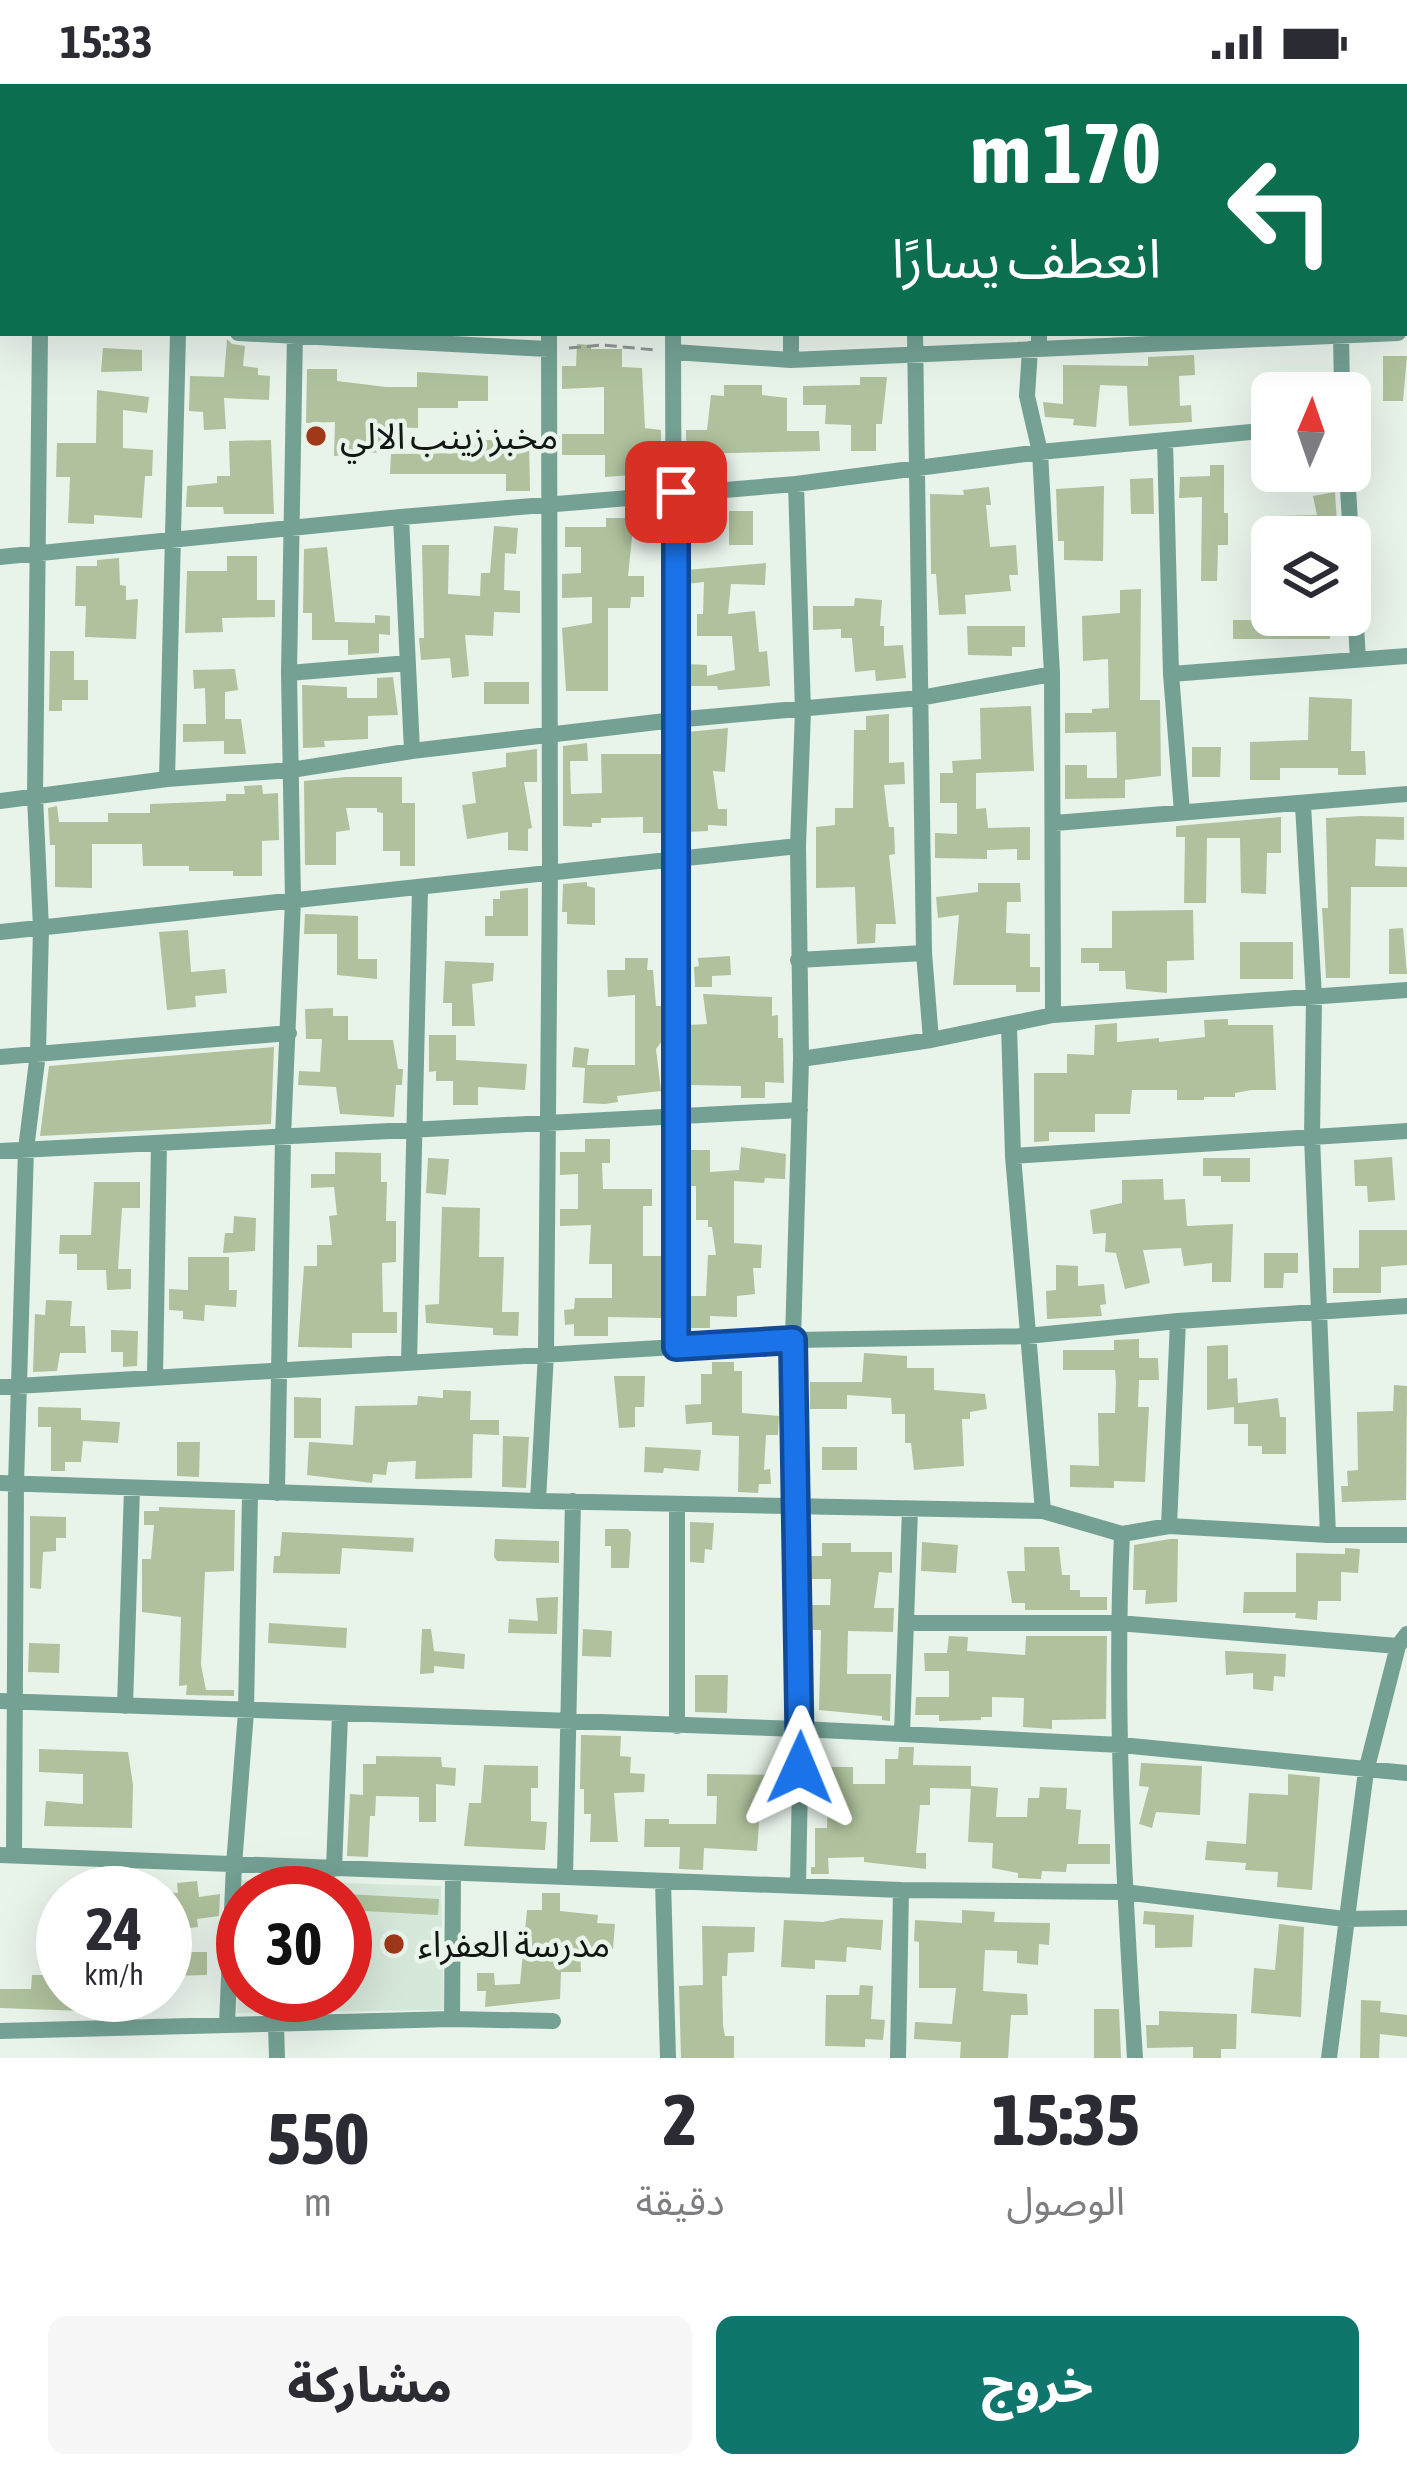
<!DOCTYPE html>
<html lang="ar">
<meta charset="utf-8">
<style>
:root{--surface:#fff;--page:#f7f7f7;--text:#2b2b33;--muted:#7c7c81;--accent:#0f766e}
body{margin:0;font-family:"Asap Condensed","Noto Sans Arabic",sans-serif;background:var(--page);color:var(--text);direction:rtl;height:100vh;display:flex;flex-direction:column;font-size:45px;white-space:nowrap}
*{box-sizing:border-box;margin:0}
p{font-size:39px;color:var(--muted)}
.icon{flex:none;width:66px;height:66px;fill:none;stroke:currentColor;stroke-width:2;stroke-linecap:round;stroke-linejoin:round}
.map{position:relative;height:1974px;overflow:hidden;direction:ltr}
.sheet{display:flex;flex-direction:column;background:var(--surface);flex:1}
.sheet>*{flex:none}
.banner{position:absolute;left:0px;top:0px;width:1407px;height:252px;box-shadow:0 12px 48px #0002;direction:rtl;background:#0b6e4f;color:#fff;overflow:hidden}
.needle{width:78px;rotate:2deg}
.controls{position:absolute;left:1251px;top:288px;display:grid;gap:24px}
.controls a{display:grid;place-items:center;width:120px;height:120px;border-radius:18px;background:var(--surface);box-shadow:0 12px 48px #0002;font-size:60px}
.speed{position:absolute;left:36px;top:1782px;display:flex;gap:24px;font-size:60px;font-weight:700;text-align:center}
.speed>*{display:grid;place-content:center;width:156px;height:156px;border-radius:50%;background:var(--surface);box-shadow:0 12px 48px #0002;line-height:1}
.speed small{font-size:30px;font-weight:400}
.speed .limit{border:18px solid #d22;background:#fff;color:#111}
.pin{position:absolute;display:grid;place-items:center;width:102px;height:102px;color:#fff;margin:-51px;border-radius:24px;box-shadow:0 6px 18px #0006}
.me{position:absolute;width:132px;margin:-66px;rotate:1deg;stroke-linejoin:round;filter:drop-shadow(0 0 9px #0008)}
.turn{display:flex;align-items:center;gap:42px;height:252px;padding:0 48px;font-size:54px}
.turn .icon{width:156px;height:156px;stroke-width:2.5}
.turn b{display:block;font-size:84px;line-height:102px}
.eta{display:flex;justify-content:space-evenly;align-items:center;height:204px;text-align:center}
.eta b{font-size:72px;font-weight:800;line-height:84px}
.button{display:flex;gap:24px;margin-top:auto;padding:24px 48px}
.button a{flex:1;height:138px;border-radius:18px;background:var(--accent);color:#fff;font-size:48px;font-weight:800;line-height:138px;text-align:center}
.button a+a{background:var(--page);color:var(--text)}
.status{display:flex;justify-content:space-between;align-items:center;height:84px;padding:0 60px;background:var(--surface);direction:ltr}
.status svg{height:33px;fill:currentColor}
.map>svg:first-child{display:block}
.built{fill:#d6e8da;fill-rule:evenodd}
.building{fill:#afc29d}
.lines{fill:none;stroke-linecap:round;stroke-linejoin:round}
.path{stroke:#8e9690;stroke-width:3;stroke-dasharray:12 6;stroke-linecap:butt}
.street{stroke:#74a194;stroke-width:16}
.route-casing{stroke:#114b97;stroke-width:30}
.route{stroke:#1a73e8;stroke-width:21}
.poi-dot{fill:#a0381a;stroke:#e8f3ea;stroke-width:4.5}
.labels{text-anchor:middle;stroke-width:9;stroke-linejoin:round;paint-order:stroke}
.poi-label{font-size:36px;fill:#131714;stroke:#e8f3ea;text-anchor:start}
</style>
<div class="status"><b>15:33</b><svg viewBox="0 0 49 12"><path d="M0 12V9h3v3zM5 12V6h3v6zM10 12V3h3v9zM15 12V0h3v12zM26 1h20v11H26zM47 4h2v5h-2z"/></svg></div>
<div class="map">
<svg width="1407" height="1974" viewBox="0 0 1407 1974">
<rect width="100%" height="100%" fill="#e8f3ea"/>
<path class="built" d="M241 1796 441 1802 444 1926 237 1929ZM243 1809H345V1911H243Z"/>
<path class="building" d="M227 255 232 260 245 262 243 282 258 284V291L270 292 269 316 224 314 226 345 204 346 203 328 189 327 190 292 224 293Z
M577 260 591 261V265H622V283L642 284 645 344 661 346V389L605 393V371H562V350H604V303L562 305V282H576Z
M103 264 142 266V287L101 288Z
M1194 271 1195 291 1179 292 1180 322 1191 321 1192 338 1129 342 1127 302 1100 301 1096 343 1073 341 1074 335 1045 333 1043 318 1063 320V281L1148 282V273Z
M1383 272H1407L1403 317H1383Z
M307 285H337V297L386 303H417V288L488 292V317H458V324H418V344L382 343 383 368 334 372 335 338 306 339Z
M860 293H887L882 340H876V367H851V341L825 340 826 321H803V302L860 301Z
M724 301H762V311L787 314V347H819L820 367 688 370 690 389H686V346H707L711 311 724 312Z
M97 306 149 313 147 329 123 326V364L153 366 152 392H145L142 434 94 431V440L68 439 70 393H56L57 359H96Z
M271 356 274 430H224L223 423H186L187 402 217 399V392H230L229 357Z
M463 356H529L530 407H506V390H390L391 370 463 369Z
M1210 381H1224V429H1228V461H1218L1217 497H1201L1202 413 1179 414 1180 393 1210 392Z
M1153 394 1154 430H1131L1130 395Z
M1104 402 1103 477 1064 476V457H1058L1056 405Z
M989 403 991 421H986L990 463 1016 461 1018 491H1009L1011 507 965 511 966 530 939 531 936 490H931L930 410 964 411 963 406Z
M1335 408 1338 453H1278V432L1317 431 1313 412Z
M729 427H753V461H729Z
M606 434H634L628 492H644V513H631L630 524H608V607H566L562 544 592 539V513L562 514V490L581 489V463H565V443H606Z
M494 442 518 444 516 470 505 469 504 506 520 507V529L494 528 493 552 465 551 469 592 452 594 450 574 421 576 419 554H424L422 461H449L448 510 480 512 481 489H490Z
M327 463 335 538 375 539V531L390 532V551L379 550V569L348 571V556H312V529H303L304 465Z
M227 472H257V516H275V533L222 534 223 548 185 549 187 487H227Z
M119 474 120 501 126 502V516L138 515 136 555 85 553 86 522H75L76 482H97V476Z
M766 479 765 501 731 500 728 530 755 527 759 568 767 567 770 602 718 606 717 602H687V580L707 581V592L735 586 732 552H697V530H703L704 498 686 500V486Z
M1141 505 1140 616H1160L1161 692 1125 696V714L1065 715V681H1087V694H1117L1116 648 1065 649V629H1092V625L1109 624 1108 575 1083 577 1082 532 1120 529V506Z
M855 514 882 516 880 542H884V562L903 561 906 594 876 597 875 586 855 588 852 554H841V545L813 546V522H854Z
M1268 531 1330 533V555H1233V536H1261Z
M967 542H1025V563H1012V572L968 571Z
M50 567H74V596H88V616H62V627H49Z
M235 585 238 606 225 608V635H241L246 670H224V657L183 658V640H206L205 604 194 605 193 586Z
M393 593 398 631 368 632V655L324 657 325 663 303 664 302 601 347 603V614H377V594Z
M484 598H529V620H484Z
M1309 613 1352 615 1351 667H1365L1366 691H1338V684H1280V696H1250V658L1308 656Z
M1031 622 1034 687 976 689V725L986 724 988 744 1030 743V776H1017V765L987 766V775L935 774V749L957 750V719H940V689H953L952 677 981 675 980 624Z
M889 630V679L904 678 905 700 884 701 889 743H894L895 770 889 771 896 840H876L875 859 857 860 855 803 816 804V743L835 741V724H853L854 646H866V632Z
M728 644 725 688 713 687 718 725H727V742L708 741V747L687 748V648Z
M587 659 588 677H570L571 710 602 709 601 670H662V749H643V733L601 734V739H592V743L563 742V662Z
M1192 663H1221L1220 693H1192Z
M537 665V698H524L532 744 528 745V767L508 766V748L467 755 462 721 476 719 472 688 506 683V669Z
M346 693H402V719H415V782H400V767H383V729L377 728V724H346L350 746 336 748V781H305L304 697Z
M262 701 263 710 278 709 279 756 262 757V792H233V787H189V782H143L142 760H92V804L55 803V761H50L48 724 57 722 59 738H108V729H150V720L226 717V710H245L244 702Z
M1361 732 1404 733V756L1376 755 1375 782 1407 783V803H1351L1350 894H1326L1322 824H1328L1326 734Z
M1281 733V769H1267L1266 810 1241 809 1240 754H1207L1206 819H1184L1185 753H1176V742Z
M587 798V802L595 804V841L567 840V828H562L563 800Z
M978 799H1020L1021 818H1007L1006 849 1030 850V883H1040V908H1016V901H953L959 831 938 834 936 813 978 808Z
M528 804V852H485V832H493V815H500V807Z
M1193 826 1194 876 1167 877V909L1126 905 1125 887H1099V879H1081V864H1112V827Z
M305 830 358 832V875H377V895L337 891V850H304Z
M1403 844 1407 890H1389V845Z
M188 846 191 888 225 885 227 909 195 912 196 923 167 926 159 848Z
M1240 858H1293V895H1240Z
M730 872 731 891 712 892V903H695L694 883 699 882 698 874Z
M625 874H648L647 886H653L656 922H661L662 957 656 965 661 1007 617 1012 618 1018 605 1020 583 1019 585 984 572 983 574 963 589 965 587 981H635V911L608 913 607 886H625Z
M445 877 494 879 493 897 472 900 475 942H452V919H443Z
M703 910 772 913V932L778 931V954H783L784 999 765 998V1014H741V1002L688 1001V941L707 940Z
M333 924V932H348V956H393L398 985H403L402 1001H396L394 1033 340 1030 336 1003 298 1001 299 987 320 988 322 955H306L305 925Z
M1228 935V941H1273L1276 1006H1251L1235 1009V1013H1204V1016H1177V1006H1132L1130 1030H1095V1048H1049V1057L1034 1058V989H1067V970L1094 971 1095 941 1117 939V958L1159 954V958L1205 953 1204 936Z
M429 951H456V976L527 980 525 1006 478 1003V1021H453V997H436V987L429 988Z
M274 963 271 1040 40 1052 49 982Z
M585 1055H610V1079H602L603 1105H652V1122H643V1172H661L663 1234 608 1233V1252H574V1240L565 1241 564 1226 574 1225 575 1214H612V1180H589L591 1141 560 1142V1125H578V1090L560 1091V1068H585Z
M741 1063 786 1070 785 1095 765 1094 764 1099 734 1097V1159L762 1161 761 1184H753L755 1210 737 1212V1233L710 1232V1244H689V1212H706L708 1171H716L712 1143H708V1136H696V1102H688V1066H710V1088L739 1086Z
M335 1068 381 1069V1098H387L386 1137H396V1178L382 1179 383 1228H397V1249H352V1264L298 1263 304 1182H317V1161H332L329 1132 337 1131 334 1103 311 1104V1090H335Z
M1392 1073 1395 1116 1368 1118 1367 1102H1355L1354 1076Z
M428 1074 449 1075 446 1111 426 1109Z
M1203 1074H1250V1098H1221V1092H1203Z
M1163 1095 1164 1116 1185 1115 1187 1142 1233 1140 1231 1198H1212V1179L1184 1182 1181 1164 1143 1166 1150 1199 1125 1205 1116 1169 1105 1168 1106 1149 1093 1150 1090 1126 1122 1119V1096Z
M94 1098H140V1124H122L118 1185H131V1205L107 1206 106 1186H77V1170H59L60 1151H91Z
M442 1123 480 1124 479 1173H504L502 1228H519L518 1252 493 1251V1244L426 1239 425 1221 439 1220Z
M234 1132 256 1134 255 1167 223 1169 225 1149H233Z
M1359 1146H1407V1181L1381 1183V1209H1333V1184H1359Z
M1264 1169H1298V1189H1284L1283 1204H1264Z
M188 1173H229V1206H237L236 1223 205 1221 204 1237 183 1235V1227L169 1226V1205L188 1206Z
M1056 1181 1078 1182V1202L1104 1200 1106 1220 1100 1221 1102 1232 1047 1235 1046 1207 1056 1206Z
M46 1216 72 1217 70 1242H85L86 1269H60L57 1287 33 1288 35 1230 45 1231Z
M111 1246 138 1247 137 1282 123 1283V1268H111Z
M1139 1255V1274H1158L1159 1296H1139L1138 1323H1149L1145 1398 1114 1397V1404L1070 1403V1381L1099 1382 1098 1329H1115L1116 1298 1115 1286H1063V1266H1114V1256Z
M1228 1261V1295L1237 1294 1238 1319 1278 1314 1280 1333H1286V1370H1262V1362H1248V1340H1234V1323L1207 1326V1262Z
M864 1269 907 1272V1284H934V1306L985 1310 987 1325 970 1328V1335H962L964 1382 914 1386 911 1359H905V1330H892L891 1314 847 1311V1325H810V1298H862Z
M712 1278H734V1287H742V1329L779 1332 778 1351H766L764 1386 770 1385 771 1400H759L758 1409 738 1408 739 1352 712 1351V1338L686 1340 685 1321 701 1320V1290H712Z
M614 1292H645L644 1323H635V1343L619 1344Z
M1394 1301 1407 1302 1406 1416 1342 1418 1341 1402H1348L1347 1387 1358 1386 1357 1328 1393 1327Z
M443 1306 471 1307 470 1336H499V1351L473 1350 472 1394 415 1395 416 1377 388 1378 386 1391 373 1390 372 1399 307 1391 309 1358 353 1361 355 1322 417 1321 418 1312 443 1314Z
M294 1313 321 1314V1354H294Z
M38 1323 81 1324V1336L120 1338 118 1359 83 1357 81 1378H65V1387H51V1343H38Z
M503 1352 529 1353 526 1404 502 1403Z
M177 1358H200L199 1393 177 1392Z
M645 1363 701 1366 699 1387 664 1384 663 1389 644 1388Z
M822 1363H857V1386H822Z
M159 1423 235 1426 234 1487 205 1488 201 1581 206 1606H234V1612L186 1611 187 1601 179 1602 181 1533 142 1528V1475H151L154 1441H144V1427H159Z
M30 1432 66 1433V1454H56V1467L43 1468 41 1505 30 1504Z
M690 1438 714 1439 712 1466 705 1465 704 1479 690 1478Z
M605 1445H628L631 1449 629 1484H611V1462H605Z
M282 1448 414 1454 413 1468 342 1464 340 1490 273 1489 274 1472H280Z
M495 1455 559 1457V1479L497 1477 494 1473Z
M1170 1455H1178L1177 1518 1145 1520 1146 1506H1133L1134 1461Z
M922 1458 958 1461 956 1489 921 1487Z
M822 1459H851V1468H892V1489L879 1488 874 1524H894L893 1548 848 1547 847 1590H891L890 1637 882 1636V1632L819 1626 821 1546H812L811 1521H830L831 1495H811V1472H822Z
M1024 1463H1059L1062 1491H1070V1506H1080V1513H1107V1526H1025V1519H1012L1007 1487H1025Z
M1345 1464 1360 1465 1358 1489 1341 1488V1517H1318L1317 1536 1295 1534 1296 1529H1243L1244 1508H1296V1469L1345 1470Z
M558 1513 557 1550 508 1549 509 1535 538 1537 536 1514Z
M269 1539 347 1544 346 1564 268 1559Z
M422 1545H431L434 1567 465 1570 464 1585 434 1582V1589L420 1590Z
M583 1545 612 1547 611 1573 582 1572Z
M949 1552 968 1553 967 1567 1025 1571 1026 1552H1107L1106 1635 1052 1636V1645L1023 1643 1024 1614 992 1613V1633H981V1636L939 1637V1631H915L916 1613H949V1587H925L924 1569H947Z
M29 1559 60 1560 59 1589 28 1588Z
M1225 1567 1286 1570 1285 1593 1274 1592 1273 1607 1253 1605V1589L1226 1591Z
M695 1591H728L727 1629 695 1628Z
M581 1651 621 1652 620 1672 631 1673 630 1689 645 1690 644 1708 614 1709 618 1758H590L591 1730H584V1705H580Z
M899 1663H914L913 1681 971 1682V1705L930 1704V1721H920L916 1769H926V1785L864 1778V1773L828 1774 829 1790H811V1783H815V1744H827L828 1712H812L813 1683H853V1700H885V1675H898Z
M39 1665 128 1668 133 1701 132 1744 44 1742 46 1717 83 1720V1690L39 1688Z
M376 1672 441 1673 442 1683 456 1684 455 1702 436 1700V1738H419V1713L376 1712 375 1732H370L368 1773 347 1772 350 1710 363 1711V1680H376Z
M1141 1679 1202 1682 1200 1731 1156 1728 1152 1744 1139 1740 1149 1703 1139 1702Z
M484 1681 538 1682V1704H531V1737L547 1738 545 1766 464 1762 469 1719H481Z
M707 1690 787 1691V1711H761L757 1767 704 1764 703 1786 679 1785 680 1763H644L645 1735H669V1740H716L717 1712H707Z
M1288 1690 1320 1693 1312 1806 1277 1803 1278 1788 1245 1786 1246 1779 1205 1776 1207 1757 1246 1760 1249 1709 1288 1711Z
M971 1702 998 1704 996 1733H1027L1028 1714H1039L1040 1703 1067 1704 1066 1725 1081 1726 1078 1760H1110V1780H1067L1066 1788 1042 1787 1041 1795 1018 1794V1789L992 1784 993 1759 968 1758Z
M197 1797 199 1813 220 1810 219 1832 197 1835 198 1843 165 1847V1808L178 1809 177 1799Z
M542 1809H560V1827L598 1831 597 1839 615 1840 613 1865 580 1863 581 1888H561L560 1915 485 1923 486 1907H477V1889H494L495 1901 520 1900 527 1826H542Z
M345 1810 439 1815 438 1831 345 1826Z
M962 1826 995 1828 994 1838 1050 1839 1049 1861 1039 1860 1038 1881 1017 1879V1867L985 1866 983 1907 1027 1910 1028 1931H1011L1008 1974H960L961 1958 914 1955 915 1938 952 1940 956 1904H919V1858L914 1857 915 1836 962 1839Z
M1144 1827 1194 1831 1192 1863 1155 1864V1841L1143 1840Z
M841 1834 883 1836 881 1866 847 1863 846 1878 815 1876V1885L781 1883 784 1836 823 1838Z
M1279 1840 1304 1843 1301 1933 1251 1929 1254 1884 1275 1886Z
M702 1842 755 1843 754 1868 728 1869 727 1892H722L723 1941 725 1952H734V1974H681L679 1902 703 1901Z
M171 1868H207V1891L169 1892Z
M32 1891H63V1911H111V1928L0 1924V1905H31Z
M860 1901 873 1902 871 1935 885 1936 883 1956 865 1955V1963L825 1962 826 1911H859Z
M1361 1916 1381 1917 1380 1928 1407 1931V1953L1380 1950 1379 1974H1360Z
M1094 1925H1119L1121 1974H1094Z
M1159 1927 1237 1930 1236 1965H1221V1974H1193V1963L1147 1964 1146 1941H1159Z"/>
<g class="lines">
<path class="path" d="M569 264 603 261 655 266"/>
<path class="street" d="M43 0V3
M1323 0V3
M172 3V0
M298 3V0
M421 3V0
M668 3V0
M914 3V0
M1079 3V0
M1213 3 1214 0
M0 4 3 5
M0 241H3
M238 249 549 265
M673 249 676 1263
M915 249 924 869 931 956
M1039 249V262L1030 265 1027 312 1040 368 1052 590 1053 931
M1341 249 1342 309
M674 268 791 276 1398 249
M791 276V249
M1165 357 1171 590 1182 728
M1347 387 1358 576
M796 400 803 627 798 762 801 975 793 1256 801 1645 798 1802
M401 433 412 667
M0 473 401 433 796 400 1040 368 1272 346
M289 589 408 579
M1171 590 1407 572
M167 695 178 249
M0 717 167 695 291 686 412 667 674 636 920 614 1052 590
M1303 721 1314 913 1312 1053 1328 1451
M1055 739 1407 710
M0 848 798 762
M798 876 924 869
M1009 942 1013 1072 1043 1427
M0 973 289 949
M801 975 931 956 1053 931 1407 906
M0 1067 800 1026
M1013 1072 1407 1047
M409 1279 420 805
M155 1293 159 1059
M0 1303 793 1256 1027 1252 1178 1237 1407 1222
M0 1399 538 1417 1043 1427 1122 1450 1169 1442 1328 1451H1407
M277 1409 283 1053 293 816 289 589 295 249
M538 1417 546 1269 550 786 549 249
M1169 1442 1178 1237
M1122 1450C1114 1624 1124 1800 1135 1974
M907 1539H1118L1398 1562
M0 1617 801 1645 1121 1661 1407 1689
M125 1622 132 1404
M677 1642V1420
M902 1650 910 1425
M0 1771 901 1806 1124 1808 1345 1835 1407 1834
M14 1771 16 1400 26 1065 38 969 41 844 35 713 40 249
M334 1785 340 1631
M565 1793 573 1417
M663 1797 668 1974
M452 1935 453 1790
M227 1940 234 1781 246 1628 250 1409
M276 1941 277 1974
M0 1947 452 1935 553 1937
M898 1974 901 1806
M1329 1974 1366 1687 1398 1562 1407 1550"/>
</g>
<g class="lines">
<g class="route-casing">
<path id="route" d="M676 408V1263L793 1256 800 1684"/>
</g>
<use href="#route" class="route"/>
</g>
<g class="poi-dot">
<circle cx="316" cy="352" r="12"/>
<circle cx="394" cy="1860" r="12"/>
</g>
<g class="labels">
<g class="poi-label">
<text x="340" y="365">مخبز زينب الالي</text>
<text x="418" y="1873">مدرسة العفراء</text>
</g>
</g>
</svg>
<div class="controls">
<a><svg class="needle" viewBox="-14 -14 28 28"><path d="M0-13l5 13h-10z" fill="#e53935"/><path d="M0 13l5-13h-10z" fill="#7c7c81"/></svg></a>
<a><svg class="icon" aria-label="layers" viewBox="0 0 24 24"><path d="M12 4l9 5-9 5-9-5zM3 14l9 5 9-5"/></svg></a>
</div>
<div class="speed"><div>24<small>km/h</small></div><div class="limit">30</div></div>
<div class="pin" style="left:676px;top:408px;background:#d93025"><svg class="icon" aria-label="arrive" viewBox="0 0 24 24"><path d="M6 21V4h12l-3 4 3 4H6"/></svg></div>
<svg class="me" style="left:800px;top:1684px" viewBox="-20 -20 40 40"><path d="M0-17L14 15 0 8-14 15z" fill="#1a73e8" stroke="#fff" stroke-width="4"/></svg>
<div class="banner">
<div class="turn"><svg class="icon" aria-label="left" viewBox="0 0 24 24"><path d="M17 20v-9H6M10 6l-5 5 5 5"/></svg><div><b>170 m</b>انعطف يسارًا</div></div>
</div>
</div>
<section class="sheet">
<div class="eta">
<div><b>15:35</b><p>الوصول</p></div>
<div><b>2</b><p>دقيقة</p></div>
<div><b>550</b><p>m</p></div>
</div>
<div class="button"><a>خروج</a><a>مشاركة</a></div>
</section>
